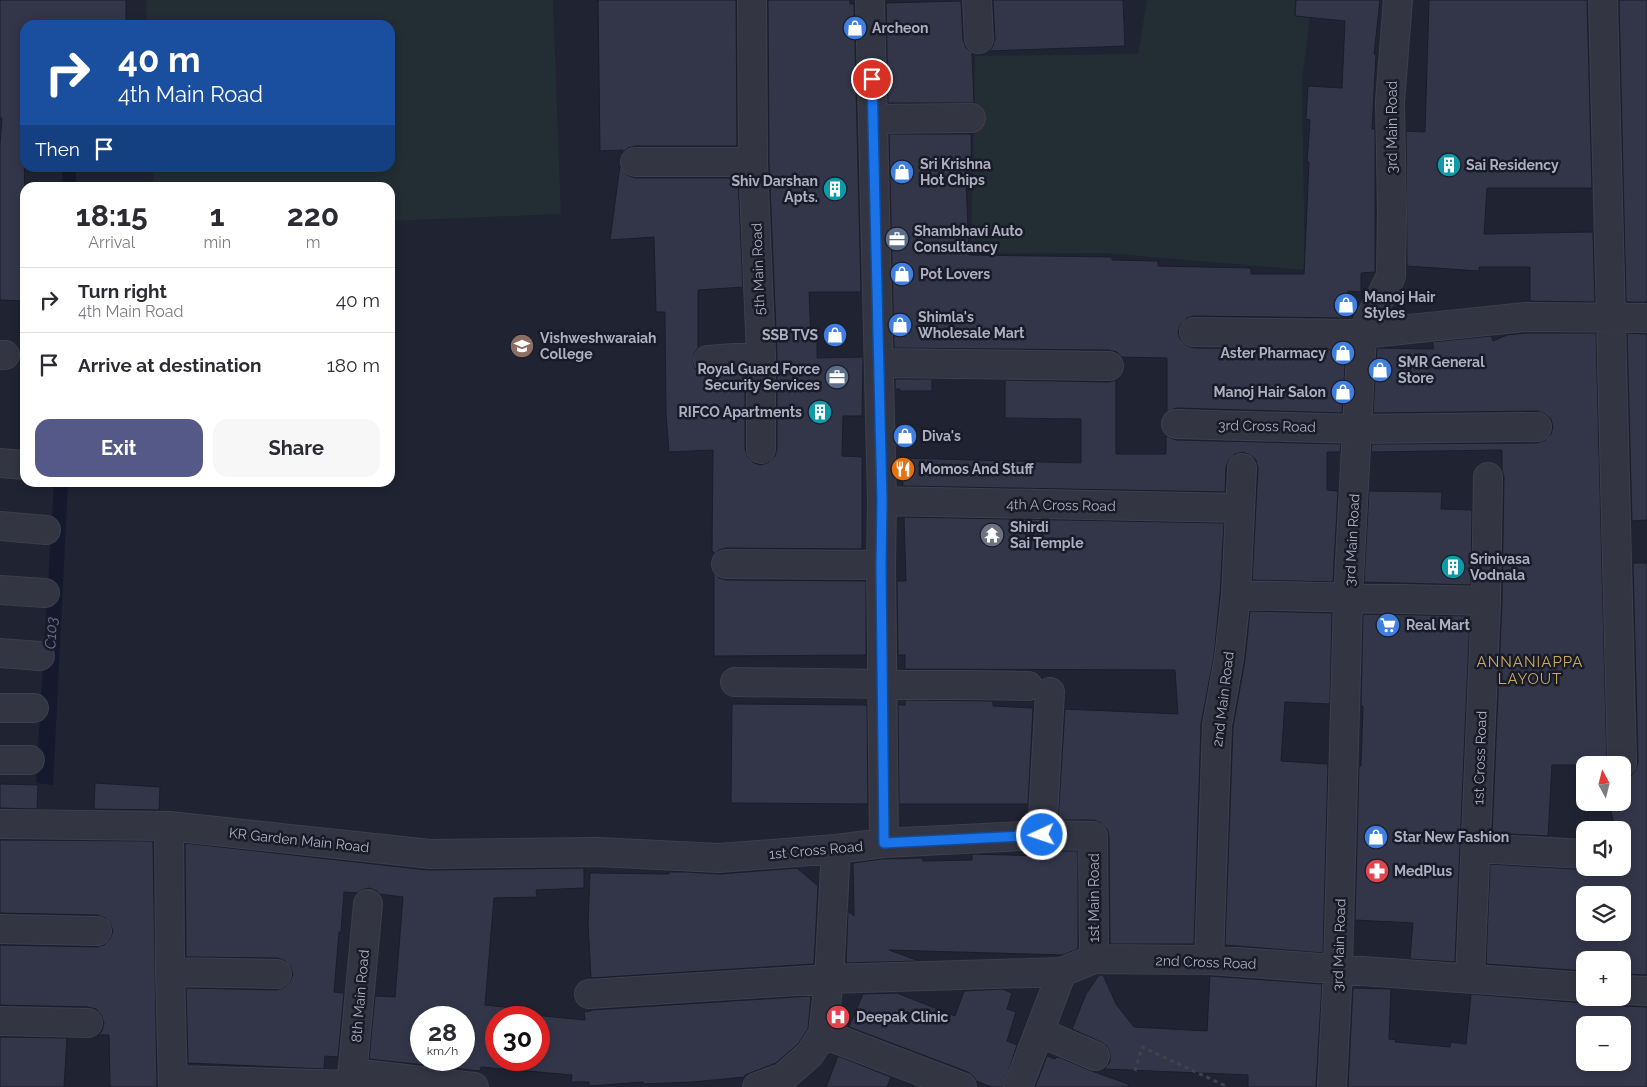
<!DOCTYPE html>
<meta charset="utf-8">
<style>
:root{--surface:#fff;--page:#f7f7f7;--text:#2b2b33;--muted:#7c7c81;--line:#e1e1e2;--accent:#545987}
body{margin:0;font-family:Raleway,sans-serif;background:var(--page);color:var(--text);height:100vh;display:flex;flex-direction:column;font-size:19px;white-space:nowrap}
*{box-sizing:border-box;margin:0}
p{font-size:16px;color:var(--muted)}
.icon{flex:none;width:28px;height:28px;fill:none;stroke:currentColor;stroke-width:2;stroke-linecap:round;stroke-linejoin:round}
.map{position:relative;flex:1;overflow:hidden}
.side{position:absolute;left:20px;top:182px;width:375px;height:305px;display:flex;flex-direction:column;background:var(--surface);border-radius:15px;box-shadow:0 2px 8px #0003}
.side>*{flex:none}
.banner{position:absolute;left:20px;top:20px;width:375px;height:152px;border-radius:15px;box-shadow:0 2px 8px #0003;background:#1a4fa0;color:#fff;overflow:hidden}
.needle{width:32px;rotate:353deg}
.controls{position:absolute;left:1576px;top:756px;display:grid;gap:10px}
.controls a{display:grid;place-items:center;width:55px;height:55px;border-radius:10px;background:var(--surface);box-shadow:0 2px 8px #0003;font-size:25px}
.speed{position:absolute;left:410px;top:1006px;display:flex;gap:10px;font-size:25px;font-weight:700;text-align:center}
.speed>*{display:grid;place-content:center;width:65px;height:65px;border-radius:50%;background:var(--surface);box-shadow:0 2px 8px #0003;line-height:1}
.speed small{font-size:12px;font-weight:400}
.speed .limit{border:8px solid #d22;background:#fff;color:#111}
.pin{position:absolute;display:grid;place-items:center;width:42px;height:42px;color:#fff;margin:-21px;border:2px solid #fff;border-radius:50%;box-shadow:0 1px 5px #0007}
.me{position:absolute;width:55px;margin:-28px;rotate:267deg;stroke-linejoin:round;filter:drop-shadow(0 0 4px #0008)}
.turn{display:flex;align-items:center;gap:18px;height:105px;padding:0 15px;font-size:22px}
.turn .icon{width:65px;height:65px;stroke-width:2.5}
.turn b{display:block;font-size:35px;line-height:42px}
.then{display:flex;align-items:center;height:48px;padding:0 15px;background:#0003;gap:10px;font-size:19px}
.eta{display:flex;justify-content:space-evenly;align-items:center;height:85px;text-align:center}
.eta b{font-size:30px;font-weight:700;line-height:35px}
.primary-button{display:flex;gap:10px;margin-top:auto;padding:10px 15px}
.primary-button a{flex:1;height:58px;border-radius:15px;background:var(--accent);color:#fff;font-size:20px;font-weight:700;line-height:58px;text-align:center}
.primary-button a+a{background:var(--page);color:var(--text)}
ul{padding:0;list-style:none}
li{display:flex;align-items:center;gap:15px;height:65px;padding:0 15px;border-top:1px solid var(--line)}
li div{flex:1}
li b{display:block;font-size:19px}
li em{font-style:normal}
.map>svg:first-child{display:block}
.green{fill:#222d34}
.water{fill:#15192e}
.building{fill:#333649;stroke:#1b1d2a;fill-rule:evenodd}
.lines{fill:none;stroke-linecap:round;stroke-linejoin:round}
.street-casing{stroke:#3d3f4d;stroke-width:30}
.path{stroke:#3a464c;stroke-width:3;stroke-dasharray:4 4;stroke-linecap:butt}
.street{stroke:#333543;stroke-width:28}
.route-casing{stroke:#114b97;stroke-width:12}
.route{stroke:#1a73e8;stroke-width:9}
.labels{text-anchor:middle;stroke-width:5;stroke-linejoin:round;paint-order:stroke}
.poi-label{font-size:14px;font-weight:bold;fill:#adafc1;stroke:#191b28;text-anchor:start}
.street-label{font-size:14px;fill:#adafc1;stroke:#191b28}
.water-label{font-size:15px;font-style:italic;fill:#69709d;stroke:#191b28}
.neighbourhood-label{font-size:15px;letter-spacing:1px;fill:#c7aa61;stroke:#191b28}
</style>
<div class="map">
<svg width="1647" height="1087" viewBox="0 0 1647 1087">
<rect width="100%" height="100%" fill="#202332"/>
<path class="green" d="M146 0H553L561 214 390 221V188L154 187 153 168H390V25H147Z
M1147 0H1312L1302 82 1305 270 1104 253H971L975 56 1138 54Z"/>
<path class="water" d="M62 168H76V187H63Z
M54 483H68L53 785 36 783Z"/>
<path class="building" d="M0 0H126V25H25L24 301 0 300V145L2 118H0Z
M598 0H736L737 146H635L628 148 622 153 623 150 600 151Z
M768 0H850V4H854L861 292H809L811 340H817V358L863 357 862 416H843L842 456 862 457V549L726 548 719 550 714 555V552H712L713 450 669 452 666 414 665 312H656L654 237 610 240 620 166 627 175 635 178H738L743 287 698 290V348L694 354 693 362 695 369 702 374 709 376 745 373V449L748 457 754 463 761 465 769 462 775 456 777 449V356L769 162Z
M993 0H1123L1125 46 989 51 993 46 995 39Z
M1296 0H1380L1374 54H1376L1372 129H1375V272L1361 273V292L1348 291 1347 318 1194 316 1187 318 1181 324 1178 332 1180 339 1186 345 1194 348 1346 349 1342 413 1176 408 1167 412V358L1121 357 1117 352 1109 350 894 348 889 134H971L972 178 966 179 969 255 1112 257V260L1158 261V266L1251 268V274H1304L1309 162H1307L1310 120 1306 119 1308 86 1342 88 1345 21 1295 16Z
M1429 0H1587L1592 188H1487L1484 234 1593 232 1595 302 1530 301V267H1479V271L1407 266 1406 131 1425 132Z
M1619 0H1647V302H1626Z
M961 1 963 40 966 48 973 53 972 54 974 103H888L886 3Z
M1527 333H1596L1607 765H1552L1548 836 1492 833 1502 601 1504 477 1502 470V450L1371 452 1372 444 1537 443 1545 440 1551 434 1553 427 1551 419 1545 414 1537 411 1373 413 1377 348 1434 349 1432 342 1491 336 1493 341 1507 335Z
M1627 333 1647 334V520L1632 521Z
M895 379H932V391H900V389H895Z
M1005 380 1109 382 1116 380V454H1166V436L1176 440 1341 444 1340 452H1327V490L1338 491 1333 582 1252 580 1258 469 1256 460 1250 455 1243 452 1235 454 1229 460 1226 467 1225 492 903 486 902 458 1081 463V419L1005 418Z
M1369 491 1442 492 1441 509 1472 510 1471 585 1364 582Z
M904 517 1224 523 1220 594 1214 656 1201 724 1194 944H1110L1109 836 1107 829 1101 823 1094 820H1058L1065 709 1178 714 1175 670 905 669V655H898L897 581H906Z
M1633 563H1647V975L1622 974V960H1585V971L1486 964 1490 864 1624 872 1622 830H1615L1609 802H1622V779L1630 777 1635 771 1638 763ZM1585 895H1622V932H1585Z
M714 573 719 578 726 580 866 581V655L714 656Z
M1250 611 1332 613 1330 704 1285 702 1281 761 1328 764 1323 953 1225 945 1233 727 1245 660Z
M1363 614 1470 616 1455 962 1410 959 1413 923 1355 920 1359 766H1361L1363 706H1361Z
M905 700 993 701V706L1033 708 1028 804H899L898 705H905Z
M732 704 867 705 868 804 731 803Z
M95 783 160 787 159 810 94 809Z
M0 784 38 785 37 809 0 808Z
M0 840 153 841 157 1087H110L109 1035H98L102 1031 104 1023 101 1015 96 1009 88 1007 0 1005V945L97 947 104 945 110 939 113 931 110 923 105 918 97 915 0 913Z
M185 843 428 870 584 868V888L536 890 537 897 494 898 485 1005 523 1009V1014L585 1020 584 1012 591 1011V1010L811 996 808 1029 798 1044 776 1063 745 1075V1077L692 1082 643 1084V1082L589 1086V1082H571L572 1075 481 1067 480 1071 369 1059 375 996 395 997 403 897 379 894 377 891 369 888 362 890 358 893 344 892 341 932H339L334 992 344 993 338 1057 325 1056 324 1069 188 1063 186 988 277 990 285 987 290 982 293 974 290 966 285 961 278 958 186 957ZM421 1018H464V1060H421ZM496 1018H539V1060H496Z
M1052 851H1078V949L1063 955 889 950 919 961 846 963 848 911 854 916 853 863 882 859 923 858V861L972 860V854L1044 856V852Z
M797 868 818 886 814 964 591 978 588 923 590 873 669 874V872H686L720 874Z
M1099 975H1103L1116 1004 1134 1027 1207 1031 1210 976 1322 984 1316 1087H1248V1075L1104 1069 1110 1062V1054L1107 1046 1101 1042 1072 1029 1086 994Z
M1353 988 1391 989 1389 1039 1396 1040 1395 1042 1450 1047 1451 1042 1466 1044 1471 994 1584 1003 1591 1001 1596 998H1608L1613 1003 1621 1006 1647 1007V1087H1348ZM1585 1025H1622V1062H1585Z
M1002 989 1012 993 1007 1009 1016 1012 1007 1041 1017 1045 1003 1087H992L976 1081 974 1077 968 1072 849 1027 863 994 897 993 955 1016 964 991Z
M0 1037 67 1038 64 1087H0Z
M838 1056 891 1077 887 1087H826Z
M1047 1056 1055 1059 1056 1057 1061 1058 1089 1070 1128 1084V1087H1035Z"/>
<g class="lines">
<g class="street-casing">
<path id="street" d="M752 0 753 162 761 356V449
M870 0 882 501 881 565 884 843
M977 0 979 39
M1603 0 1622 763
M873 119 971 118
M635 162H753
M1194 332 1362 334 1526 317 1647 318
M0 355H5
M708 360 761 356
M879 363 1109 366
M1176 424 1358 429 1537 427
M0 463 25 465
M882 501 1240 508
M0 526 46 530
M726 564 881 565
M0 590 45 593
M1236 595 1486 601
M0 653 40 656
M735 682 1028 686
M0 708H34
M0 760H30
M0 824 169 826 430 854 598 852 719 858 836 849 884 843 1042 835 1093 836 1094 959
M169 826 170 972 173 1087
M1042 835 1050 692
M1476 848 1585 854
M0 929 97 931
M1209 960 1217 725 1229 658 1236 595 1242 468
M170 972 277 974
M1470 978 1486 601 1488 477
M1622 990 1647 991
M589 994 829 979 1062 972 1094 959 1209 960 1585 987
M0 1021 88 1023
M1039 1032 1095 1056
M823 1034 962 1087
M353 1073 474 1087
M173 1080 352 1085
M351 1087 368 904
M757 1087 784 1077 810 1054 823 1034 829 979 836 849
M1018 1087 1062 972
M1332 1087 1338 969 1348 598 1362 334 1391 276 1392 212 1390 102 1398 0"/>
</g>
<path class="path" d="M1135 1071 1142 1047 1228 1087"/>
<use href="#street" class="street"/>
</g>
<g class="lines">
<g class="route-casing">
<path id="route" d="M872 79 882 501 881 566 884 843 1042 835"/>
</g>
<use href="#route" class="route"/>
</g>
<defs>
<g id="shop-disc" transform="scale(1.25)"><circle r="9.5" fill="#3f7fe0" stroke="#191b28"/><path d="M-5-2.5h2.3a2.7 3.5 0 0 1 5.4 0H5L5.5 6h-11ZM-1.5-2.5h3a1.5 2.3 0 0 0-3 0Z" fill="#fff"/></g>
<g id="building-disc" transform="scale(1.25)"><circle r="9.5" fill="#0f9aa8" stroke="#191b28"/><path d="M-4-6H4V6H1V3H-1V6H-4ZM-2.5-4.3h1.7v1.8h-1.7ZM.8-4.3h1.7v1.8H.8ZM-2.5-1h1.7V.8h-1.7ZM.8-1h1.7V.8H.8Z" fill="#fff"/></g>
<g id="office-disc" transform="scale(1.25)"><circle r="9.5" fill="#5c6f8a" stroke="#191b28"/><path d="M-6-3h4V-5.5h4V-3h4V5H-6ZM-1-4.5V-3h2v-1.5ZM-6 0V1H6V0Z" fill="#fff"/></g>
<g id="university-disc" transform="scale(1.25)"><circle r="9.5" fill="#8d6e63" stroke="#191b28"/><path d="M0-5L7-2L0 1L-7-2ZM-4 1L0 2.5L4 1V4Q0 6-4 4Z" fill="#fff"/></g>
<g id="restaurant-disc" transform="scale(1.25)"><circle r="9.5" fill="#e8710a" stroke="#191b28"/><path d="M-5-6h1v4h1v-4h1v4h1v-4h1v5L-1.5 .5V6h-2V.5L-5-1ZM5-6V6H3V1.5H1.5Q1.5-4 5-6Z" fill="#fff"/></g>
<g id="temple-disc" transform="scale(1.25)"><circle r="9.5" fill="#6b7280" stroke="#191b28"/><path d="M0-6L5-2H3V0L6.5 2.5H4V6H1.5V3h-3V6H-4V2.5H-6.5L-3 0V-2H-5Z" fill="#fff"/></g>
<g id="supermarket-disc" transform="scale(1.25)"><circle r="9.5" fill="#3f7fe0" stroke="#191b28"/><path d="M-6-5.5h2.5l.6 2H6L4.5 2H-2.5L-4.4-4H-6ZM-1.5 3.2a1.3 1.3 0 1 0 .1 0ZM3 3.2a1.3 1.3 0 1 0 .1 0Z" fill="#fff"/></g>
<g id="pharmacy-disc" transform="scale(1.25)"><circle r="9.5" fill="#e0444e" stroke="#191b28"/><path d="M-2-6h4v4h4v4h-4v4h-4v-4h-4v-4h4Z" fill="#fff"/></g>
<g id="hospital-disc" transform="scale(1.25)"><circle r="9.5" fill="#e0444e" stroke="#191b28"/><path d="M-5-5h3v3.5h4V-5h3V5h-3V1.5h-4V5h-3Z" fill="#fff"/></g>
</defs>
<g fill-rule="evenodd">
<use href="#shop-disc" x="855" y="28"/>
<use href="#building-disc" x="1449" y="165"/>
<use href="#shop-disc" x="902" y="172"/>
<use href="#building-disc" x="835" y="189"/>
<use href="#office-disc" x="897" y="239"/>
<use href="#shop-disc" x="902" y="274"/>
<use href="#shop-disc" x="1346" y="305"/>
<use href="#shop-disc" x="900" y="325"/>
<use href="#shop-disc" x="835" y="335"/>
<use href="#university-disc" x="522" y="346"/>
<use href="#shop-disc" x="1343" y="353"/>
<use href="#shop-disc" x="1380" y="370"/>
<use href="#office-disc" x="837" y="377"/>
<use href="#shop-disc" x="1343" y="392"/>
<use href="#building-disc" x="820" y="412"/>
<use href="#shop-disc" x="905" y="436"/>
<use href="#restaurant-disc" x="903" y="469"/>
<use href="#temple-disc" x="992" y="535"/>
<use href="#building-disc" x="1453" y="567"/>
<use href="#supermarket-disc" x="1388" y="625"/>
<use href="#shop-disc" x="1376" y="837"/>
<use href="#pharmacy-disc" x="1377" y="871"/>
<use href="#hospital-disc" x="838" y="1017"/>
</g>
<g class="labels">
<g class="poi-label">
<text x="872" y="33">Archeon</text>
<text x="920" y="169">Sri Krishna<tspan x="920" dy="16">Hot Chips</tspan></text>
<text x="1466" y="170">Sai Residency</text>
<text x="818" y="186" text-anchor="end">Shiv Darshan<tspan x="818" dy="16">Apts.</tspan></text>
<text x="914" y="236">Shambhavi Auto<tspan x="914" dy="16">Consultancy</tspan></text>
<text x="920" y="279">Pot Lovers</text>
<text x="1364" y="302">Manoj Hair<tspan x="1364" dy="16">Styles</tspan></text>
<text x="918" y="322">Shimla's<tspan x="918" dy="16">Wholesale Mart</tspan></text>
<text x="818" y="340" text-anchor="end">SSB TVS</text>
<text x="540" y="343">Vishweshwaraiah<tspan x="540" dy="16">College</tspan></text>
<text x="1326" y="358" text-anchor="end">Aster Pharmacy</text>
<text x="1398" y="367">SMR General<tspan x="1398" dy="16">Store</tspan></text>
<text x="820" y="374" text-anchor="end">Royal Guard Force<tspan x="820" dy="16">Security Services</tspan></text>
<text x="1326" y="397" text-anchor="end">Manoj Hair Salon</text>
<text x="802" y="417" text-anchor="end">RIFCO Apartments</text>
<text x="922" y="441">Diva's</text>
<text x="920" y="474">Momos And Stuff</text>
<text x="1010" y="532">Shirdi<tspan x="1010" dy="16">Sai Temple</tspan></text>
<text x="1470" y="564">Srinivasa<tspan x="1470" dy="16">Vodnala</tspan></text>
<text x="1406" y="630">Real Mart</text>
<text x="1394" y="842">Star New Fashion</text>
<text x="1394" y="876">MedPlus</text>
<text x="856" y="1022">Deepak Clinic</text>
</g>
<g class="street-label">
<text transform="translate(1392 127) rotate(-90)" y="5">3rd Main Road</text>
<text transform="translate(758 269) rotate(-92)" y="5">5th Main Road</text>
<text transform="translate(1267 426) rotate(1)" y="5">3rd Cross Road</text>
<text transform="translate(1061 505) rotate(1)" y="5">4th A Cross Road</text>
<text transform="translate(1352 540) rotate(-87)" y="5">3rd Main Road</text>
<text transform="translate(1223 699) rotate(-83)" y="5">2nd Main Road</text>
<text transform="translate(1480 758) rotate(-88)" y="5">1st Cross Road</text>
<text transform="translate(299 840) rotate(6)" y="5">KR Garden Main Road</text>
<text transform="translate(816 850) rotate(-5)" y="5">1st Cross Road</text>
<text transform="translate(1094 898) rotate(-90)" y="5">1st Main Road</text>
<text transform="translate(1339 945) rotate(-88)" y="5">3rd Main Road</text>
<text transform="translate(1206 962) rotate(2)" y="5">2nd Cross Road</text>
<text transform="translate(360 996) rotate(-85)" y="5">8th Main Road</text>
</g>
<g class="water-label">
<text transform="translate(51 633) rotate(-87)" y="5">C103</text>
</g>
<g class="neighbourhood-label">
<text x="1530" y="667">ANNANIAPPA<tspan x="1530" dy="17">LAYOUT</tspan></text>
</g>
</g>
</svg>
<div class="controls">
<a><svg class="needle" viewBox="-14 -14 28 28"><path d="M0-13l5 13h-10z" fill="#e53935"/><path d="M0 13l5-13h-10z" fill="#7c7c81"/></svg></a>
<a><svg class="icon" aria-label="sound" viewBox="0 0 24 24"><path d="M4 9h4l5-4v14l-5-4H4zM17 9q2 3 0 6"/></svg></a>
<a><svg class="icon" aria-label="layers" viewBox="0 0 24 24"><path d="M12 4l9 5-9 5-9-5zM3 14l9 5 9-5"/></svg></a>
<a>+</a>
<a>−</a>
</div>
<div class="speed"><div>28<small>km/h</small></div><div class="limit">30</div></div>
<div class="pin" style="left:872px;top:79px;background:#d93025"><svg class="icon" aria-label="arrive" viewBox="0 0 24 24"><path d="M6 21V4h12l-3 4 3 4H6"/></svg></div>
<svg class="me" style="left:1042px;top:835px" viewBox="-20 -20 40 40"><circle r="17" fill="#1a73e8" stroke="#fff" stroke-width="3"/><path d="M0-11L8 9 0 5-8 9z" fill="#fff"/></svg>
<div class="banner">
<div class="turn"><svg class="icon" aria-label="right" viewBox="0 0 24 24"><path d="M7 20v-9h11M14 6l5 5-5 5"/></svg><div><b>40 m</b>4th Main Road</div></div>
<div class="then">Then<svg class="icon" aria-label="arrive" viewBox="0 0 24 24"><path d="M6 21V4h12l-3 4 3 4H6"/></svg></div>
</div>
<section class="side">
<div class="eta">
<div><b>18:15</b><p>Arrival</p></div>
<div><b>1</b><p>min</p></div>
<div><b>220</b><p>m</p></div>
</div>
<ul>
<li><svg class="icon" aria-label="right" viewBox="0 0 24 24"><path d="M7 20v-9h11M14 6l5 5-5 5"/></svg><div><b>Turn right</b><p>4th Main Road</p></div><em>40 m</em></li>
<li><svg class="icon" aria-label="arrive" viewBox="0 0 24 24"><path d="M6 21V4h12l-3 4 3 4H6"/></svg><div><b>Arrive at destination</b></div><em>180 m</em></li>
</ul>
<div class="primary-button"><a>Exit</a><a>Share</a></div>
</section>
</div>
